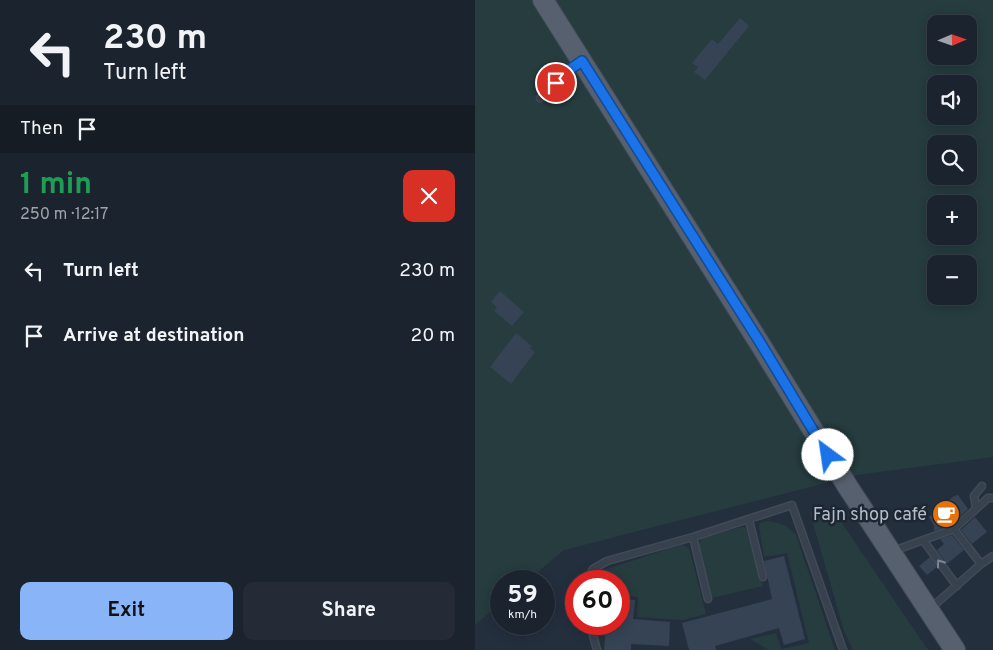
<!DOCTYPE html>
<meta charset="utf-8">
<style>
:root{--surface:#1b232e;--page:#242b36;--text:#f1f3f6;--muted:#a0a4aa;--line:#39404a;--accent:#8ab4f8}
body{margin:0;font-family:Overpass,sans-serif;background:var(--page);color:var(--text);height:100vh;display:flex;flex-direction:column;font-size:19px;white-space:nowrap}
*{box-sizing:border-box;margin:0}
p{font-size:16px;color:var(--muted)}
.icon{flex:none;width:28px;height:28px;fill:none;stroke:currentColor;stroke-width:2;stroke-linecap:round;stroke-linejoin:round}
.map{position:relative;flex:1;overflow:hidden}
.details{display:flex;flex-direction:column;background:var(--surface);width:475px}
.details>*{flex:none}
.banner{background:#1b232e;color:var(--text);overflow:hidden}
.needle{width:32px;rotate:88deg}
.tools{position:absolute;left:452px;top:15px;display:grid;gap:10px}
.tools a{display:grid;place-items:center;width:50px;height:50px;border-radius:10px;background:var(--surface);box-shadow:0 2px 12px #0003,0 0 0 1px var(--line);font-size:25px}
.speed{position:absolute;left:15px;top:570px;display:flex;gap:10px;font-size:25px;font-weight:700;text-align:center}
.speed>*{display:grid;place-content:center;width:65px;height:65px;border-radius:50%;background:var(--surface);box-shadow:0 2px 12px #0003,0 0 0 1px var(--line);line-height:1}
.speed small{font-size:12px;font-weight:400}
.speed .limit{border:8px solid #d22;background:#fff;color:#111}
.pin{position:absolute;display:grid;place-items:center;width:42px;height:42px;color:#fff;margin:-21px;border:2px solid #fff;border-radius:50%;box-shadow:0 1px 5px #0007}
.me{position:absolute;width:55px;margin:-28px;rotate:329deg;stroke-linejoin:round;filter:drop-shadow(0 0 4px #0008)}
.turn{display:flex;align-items:center;gap:18px;height:105px;padding:0 20px;font-size:22px}
.turn .icon{width:65px;height:65px;stroke-width:2.5}
.turn b{display:block;font-size:35px;line-height:42px}
.then{display:flex;align-items:center;height:48px;padding:0 20px;background:#0003;gap:10px;font-size:19px}
.round{display:grid;place-items:center;flex:none;width:52px;height:52px;border-radius:10px;background:var(--page)}
.headline{display:flex;align-items:center;justify-content:space-between;height:85px;padding:0 20px}
h1{font-size:30px;font-weight:700;line-height:38px;color:#1e9e55}
.action{display:flex;gap:10px;margin-top:auto;padding:10px 20px}
.action a{flex:1;height:58px;border-radius:10px;background:var(--accent);color:#111;font-size:20px;font-weight:700;line-height:58px;text-align:center}
.action a+a{background:var(--page);color:var(--text)}
ul{padding:0;list-style:none}
li{display:flex;align-items:center;gap:15px;height:65px;padding:0 20px}
li div{flex:1}
li b{display:block;font-size:19px}
li em{font-style:normal}
main{display:flex;flex:1;min-height:0}
.map>svg:first-child{display:block}
.green{fill:#263c3f;fill-rule:evenodd}
.building{fill:#364354}
.lines{fill:none;stroke-linecap:round;stroke-linejoin:round}
.service-casing{stroke:#414a57;stroke-width:9}
.primary-casing{stroke:#414a57;stroke-width:22}
.service{stroke:#38414e;stroke-width:6}
.primary{stroke:#56606e;stroke-width:20}
.oneway{stroke:#7c8592}
.route-casing{stroke:#114b97;stroke-width:12}
.route{stroke:#1a73e8;stroke-width:9}
.labels{text-anchor:middle;stroke-width:5;stroke-linejoin:round;paint-order:stroke}
.poi-label{font-size:18px;fill:#b4bcc9;stroke:#1d2633;text-anchor:end}
</style>
<main>
<section class="details">
<div class="banner">
<div class="turn"><svg class="icon" aria-label="left" viewBox="0 0 24 24"><path d="M17 20v-9H6M10 6l-5 5 5 5"/></svg><div><b>230 m</b>Turn left</div></div>
<div class="then">Then<svg class="icon" aria-label="arrive" viewBox="0 0 24 24"><path d="M6 21V4h12l-3 4 3 4H6"/></svg></div>
</div>
<div class="headline"><div><h1>1 min</h1><p>250 m · 12:17</p></div><a class="round" style="background:#d93025;color:#fff"><svg class="icon" aria-label="close" viewBox="0 0 24 24"><path d="M6 6l12 12M18 6L6 18"/></svg></a></div>
<ul>
<li><svg class="icon" aria-label="left" viewBox="0 0 24 24"><path d="M17 20v-9H6M10 6l-5 5 5 5"/></svg><div><b>Turn left</b></div><em>230 m</em></li>
<li><svg class="icon" aria-label="arrive" viewBox="0 0 24 24"><path d="M6 21V4h12l-3 4 3 4H6"/></svg><div><b>Arrive at destination</b></div><em>20 m</em></li>
</ul>
<div class="action"><a>Exit</a><a>Share</a></div>
</section>
<div class="map">
<svg width="518" height="650" viewBox="0 0 518 650">
<rect width="100%" height="100%" fill="#242f3e"/>
<path class="green" d="M0 0H518V457L382 475 89 550 52 581H26V603L0 625ZM461 24H494V56H461ZM461 84H494V116H461ZM461 144H494V176H461ZM461 204H494V236H461ZM461 264H494V296H461Z
M356 507 453 650H378L369 631 335 513Z
M291 521C306 523 311 524 321 535L360 650H294L275 639 301 633 306 649 334 643 312 553 289 557 284 526 285 523Z
M267 527H270L272 531 288 586 237 598 223 547 226 538Z
M208 545 214 548 231 614 208 620 162 617 163 597 144 595V581H117L129 570 196 548Z"/>
<path class="building" d="M265 18 274 26 230 80 219 72 223 67 217 63 237 39 243 44Z
M25 291 49 312 37 326 19 311 22 307 16 302Z
M41 333 57 346 55 348 60 352 36 384 15 367Z
M483 495 493 509 476 525 459 531V526L454 517 479 496Z
M500 517 512 532 497 544 486 530Z
M477 535 489 550 473 563H471L462 550 469 544 465 539Z
M309 556 330 639 309 645 304 628 240 646 241 650H214L207 623 297 599 289 561Z
M455 557 462 567 452 575 444 566Z
M144 599 160 600 158 619 195 622 194 646 156 644V650H129L131 624H144Z"/>
<g class="lines">
<g class="service-casing">
<path id="service" d="M65 98 94 70 104 63
M501 508 499 496 507 486
M274 520 288 577
M479 529 513 498H518
M218 537 233 599
M448 540 482 586
M418 551 479 529 506 564 455 609
M506 564 518 556
M111 581 118 569 132 561 218 537 317 505 368 650
M115 624 122 650"/>
</g>
<g class="primary-casing">
<path id="primary" d="M68 0 285 344 373 487 480 650"/>
</g>
<use href="#service" class="service"/>
<use href="#primary" class="primary"/>
</g>
<defs><path id="oneway-chevron" d="M-2-3.5L2.5 0L-2 3.5" fill="none" stroke-width="1.6" stroke-linecap="round" stroke-linejoin="round" transform="scale(1.25)"/></defs>
<use class="oneway" href="#oneway-chevron" transform="translate(465 563) rotate(-126)"/>
<g class="lines">
<g class="route-casing">
<path id="route" d="M81 83 94 70 107 61 286 344 353 455"/>
</g>
<use href="#route" class="route"/>
</g>
<defs>
<g id="cafe-disc" transform="scale(1.4375)"><circle r="9.5" fill="#e8710a" stroke="#1d2633"/><path d="M-5.5-4.5H6V0H3Q3 3.5 0 3.5H-2.5Q-5.5 3.5-5.5 0ZM3-3.2v2h1.7v-2ZM-6 4.5H4V6H-6Z" fill="#fff"/></g>
</defs>
<g fill-rule="evenodd">
<use href="#cafe-disc" x="471" y="514"/>
</g>
<g class="labels">
<g class="poi-label">
<text x="452" y="520">Fajn shop café</text>
</g>
</g>
</svg>
<div class="tools">
<a><svg class="needle" viewBox="-14 -14 28 28"><path d="M0-13l5 13h-10z" fill="#e53935"/><path d="M0 13l5-13h-10z" fill="#a0a4aa"/></svg></a>
<a><svg class="icon" aria-label="sound" viewBox="0 0 24 24"><path d="M4 9h4l5-4v14l-5-4H4zM17 9q2 3 0 6"/></svg></a>
<a><svg class="icon" aria-label="search" viewBox="0 0 24 24"><circle cx="10" cy="10" r="6"/><path d="M15 15l6 6"/></svg></a>
<a>+</a>
<a>−</a>
</div>
<div class="speed"><div>59<small>km/h</small></div><div class="limit">60</div></div>
<div class="pin" style="left:81px;top:83px;background:#d93025"><svg class="icon" aria-label="arrive" viewBox="0 0 24 24"><path d="M6 21V4h12l-3 4 3 4H6"/></svg></div>
<svg class="me" style="left:353px;top:455px" viewBox="-20 -20 40 40"><circle r="19" fill="#fff"/><path d="M0-13L10 11 0 6-10 11z" fill="#1a73e8"/></svg>
</div>
</main>
